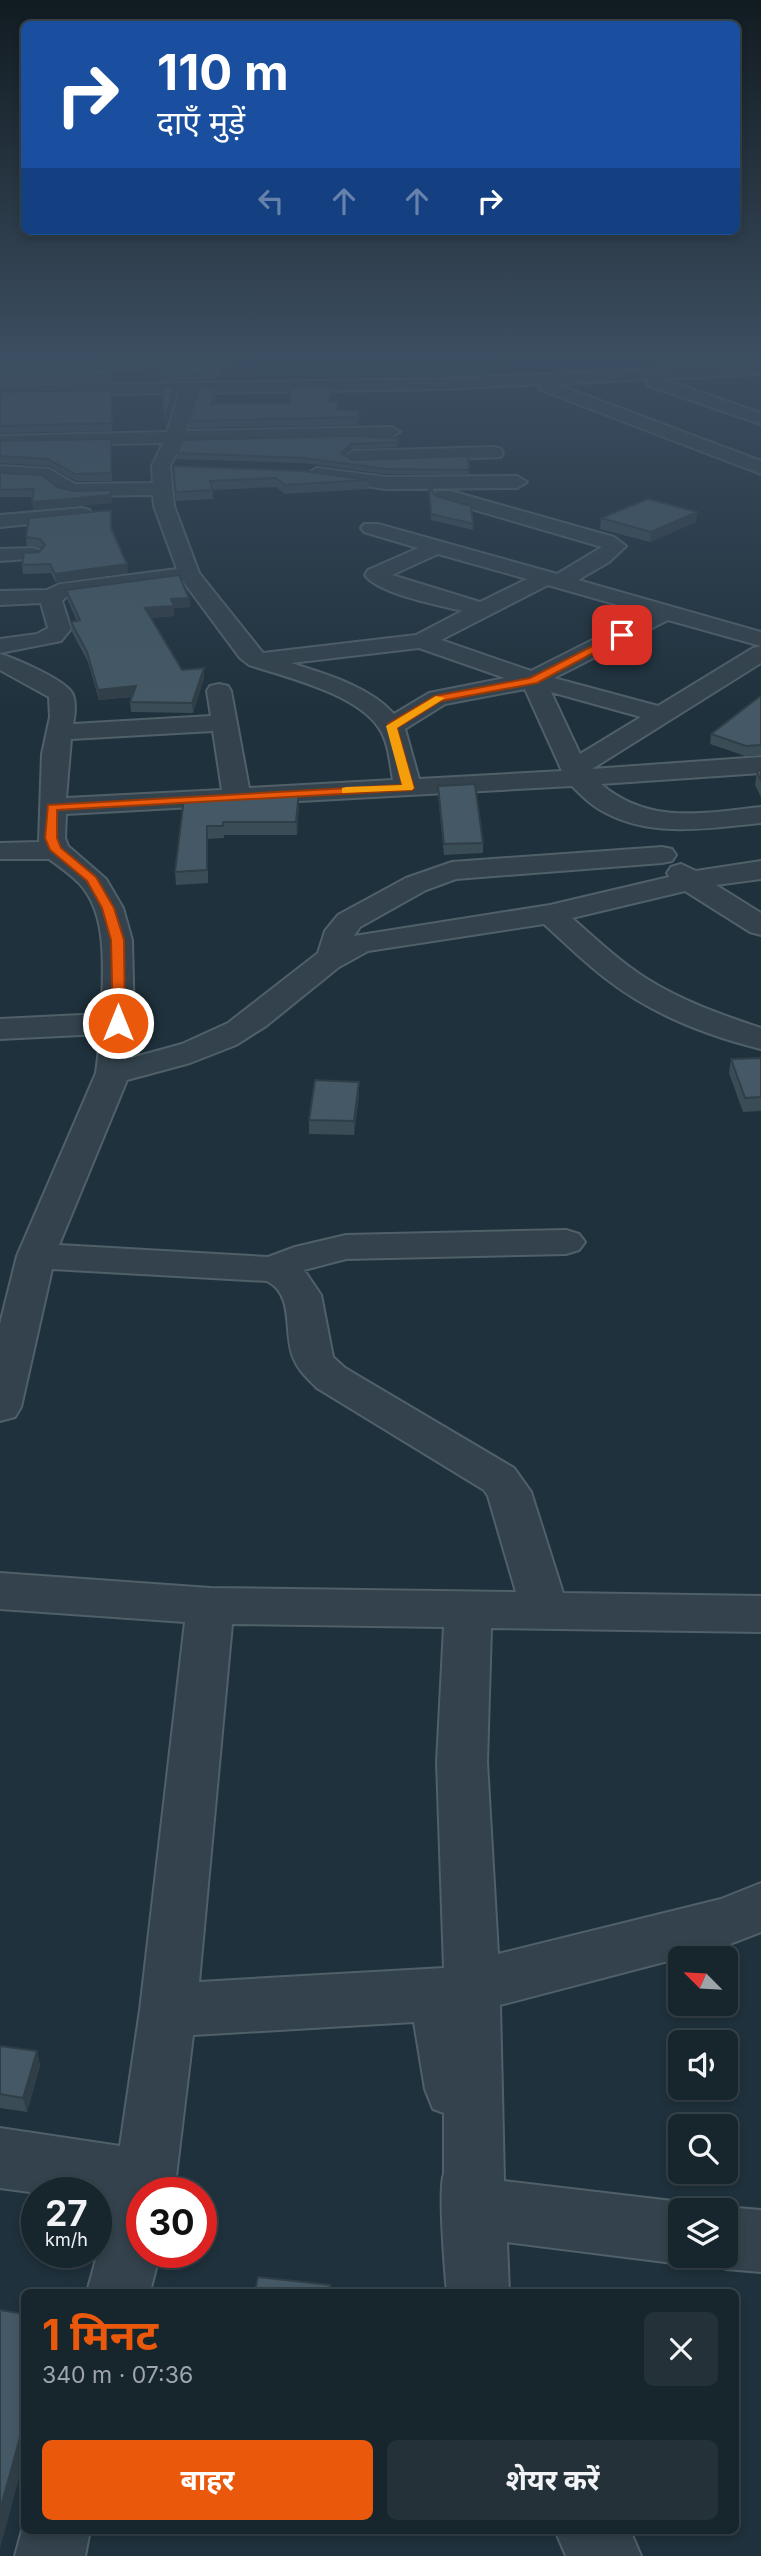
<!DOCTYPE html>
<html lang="hi">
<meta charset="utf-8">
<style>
:root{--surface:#17252d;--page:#243139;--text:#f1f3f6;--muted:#9ea5aa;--line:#364249;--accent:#ea580c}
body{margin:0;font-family:Inter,"Noto Sans Devanagari",sans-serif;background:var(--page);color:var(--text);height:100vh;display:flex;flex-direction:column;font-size:26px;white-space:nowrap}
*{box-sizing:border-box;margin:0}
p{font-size:23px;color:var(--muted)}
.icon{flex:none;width:38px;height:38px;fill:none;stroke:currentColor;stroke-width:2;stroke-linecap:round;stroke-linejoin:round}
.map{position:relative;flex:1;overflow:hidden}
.drawer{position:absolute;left:21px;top:2289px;width:718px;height:245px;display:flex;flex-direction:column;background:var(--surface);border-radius:10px;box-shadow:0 4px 10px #0003,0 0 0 2px var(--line)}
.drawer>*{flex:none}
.top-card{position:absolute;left:21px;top:21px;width:719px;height:214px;border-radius:10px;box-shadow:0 4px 10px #0003,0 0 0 2px var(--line);background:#1a4fa0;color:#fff;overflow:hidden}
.needle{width:46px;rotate:294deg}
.buttons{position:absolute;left:668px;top:1946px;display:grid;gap:14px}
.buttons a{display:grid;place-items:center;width:70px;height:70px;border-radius:10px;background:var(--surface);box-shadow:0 4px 10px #0003,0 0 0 2px var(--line);font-size:35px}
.speed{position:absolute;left:21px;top:2177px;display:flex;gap:14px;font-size:35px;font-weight:700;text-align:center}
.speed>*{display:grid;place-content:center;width:91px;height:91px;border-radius:50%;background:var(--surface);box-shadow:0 4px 10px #0003,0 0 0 2px var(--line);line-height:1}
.speed small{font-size:18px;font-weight:400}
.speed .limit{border:10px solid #d22;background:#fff;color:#111}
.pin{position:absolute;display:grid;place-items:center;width:60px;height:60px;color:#fff;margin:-30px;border-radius:14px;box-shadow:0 4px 10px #0006}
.me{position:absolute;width:77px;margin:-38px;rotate:0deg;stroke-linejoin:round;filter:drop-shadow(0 0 5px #0008)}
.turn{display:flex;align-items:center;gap:24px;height:147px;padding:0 21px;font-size:32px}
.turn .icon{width:91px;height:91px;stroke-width:2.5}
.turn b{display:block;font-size:49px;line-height:60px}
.lanes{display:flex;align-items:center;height:66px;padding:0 21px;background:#0003;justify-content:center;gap:35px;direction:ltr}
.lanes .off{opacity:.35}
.round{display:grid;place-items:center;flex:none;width:74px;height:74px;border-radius:10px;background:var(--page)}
.head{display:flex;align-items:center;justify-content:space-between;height:119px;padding:0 21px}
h1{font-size:42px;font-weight:700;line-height:52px;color:var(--accent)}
.primary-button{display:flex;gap:14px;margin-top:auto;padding:14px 21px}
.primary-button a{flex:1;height:80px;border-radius:10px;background:var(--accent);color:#fff;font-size:28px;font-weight:700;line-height:80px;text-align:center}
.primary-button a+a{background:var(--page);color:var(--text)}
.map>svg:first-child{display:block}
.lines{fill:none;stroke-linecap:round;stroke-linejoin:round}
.minor-casing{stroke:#506069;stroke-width:4}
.minor{fill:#33424c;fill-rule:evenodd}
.wall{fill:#3a4d57}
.shaded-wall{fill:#303e47}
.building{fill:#445965;stroke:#303e47;stroke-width:2}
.route{fill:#ea580c;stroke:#983908;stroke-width:2}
.slow{fill:#f59e0b}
</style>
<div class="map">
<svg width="761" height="2556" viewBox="0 0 761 2556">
<rect width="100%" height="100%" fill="#1f313c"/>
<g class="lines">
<g class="minor-casing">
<path id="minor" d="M228 355 231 359 223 364 144 366 98 373 90 368C105 352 202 355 228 355Z
M761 364V374L662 379 761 413V424L649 386 647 382 648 379 556 384 761 461V474L541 390 540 384 443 389 196 393 186 431 391 427 400 432 391 437 182 442 170 466 174 506 199 573 263 653 416 635 462 611C439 605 378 594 365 575L368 570 418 548 364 532 361 528 364 524H378L557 574 602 547 437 499 434 495 437 491H451L614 537 626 546 609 562 578 580 761 632V646L668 620 554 678 658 706 753 648 761 646V663L592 769 761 757V773L601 784C649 825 703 813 761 807V823C710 828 653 838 606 813 593 807 582 796 572 786L66 814 65 838 68 846 106 879 123 908 132 940 134 1023 131 1058 182 1044 228 1023 318 953 325 931 338 915 406 878 452 862 662 847 672 849 676 855 672 861 662 863 456 879 426 890 360 927 354 936 550 905 669 877 667 873 671 867 681 864 696 871 761 861V879L716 885 761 913V935L750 932 685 891 572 918C596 939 620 962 647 979 682 1001 722 1015 761 1028V1049C708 1036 652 1014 609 981 586 964 565 943 544 924L368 951 339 967 266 1026 236 1045 190 1063 127 1080 59 1245 268 1257 295 1247 346 1235 566 1230 579 1234 585 1242 579 1250 566 1254 346 1259 304 1270 321 1295 333 1357 345 1368 514 1468 531 1492 563 1593 761 1596V1632L491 1628 487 1762 498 1954 721 1899 761 1883V1932L725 1946 500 2005 504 2181 681 2202 700 2210H681V2256H700L681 2264 507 2242 509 2292H447C445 2272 438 2187 444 2174V2113L433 2109 425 2089 414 2022 193 2035 174 2193H142V2252H160L150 2292H87L111 2205 96 2202V2193H37L0 2188V2128L120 2146 140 2010 185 1622 0 1609V1573L210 1588 516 1592 488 1496 484 1490 317 1388C307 1378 298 1370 293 1357 283 1332 295 1295 267 1281L52 1269 21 1407 15 1417 0 1421V1324L17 1256 96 1073 101 1034 0 1039V1019L102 1014C102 973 110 916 79 883 70 874 59 866 49 859H0V843L39 842 42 754 50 717 49 697 0 670V654C14 658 69 681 73 695 76 703 75 716 73 724L211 716 207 691 210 686 219 684 228 686 231 691 249 788 393 780C390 764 389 742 379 728 357 694 286 677 249 665L240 658 183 581 66 597 62 601 71 629 61 641 0 653V639L37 634 48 628 41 603 0 605V591L47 590 60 584 177 569 154 506 153 495 75 496 58 492 44 480 0 478V466L49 469 75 484 153 483 152 466 163 443 0 446V436L167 432 179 393 0 396V386L443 379ZM438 554 527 579 480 602 392 575ZM548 585 646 613 531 671 441 640ZM419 648 505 678 429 693 394 714C369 686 325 674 291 663ZM525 689 562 771 419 779 405 729 445 704ZM551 692 641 717 580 754ZM213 731 222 790 66 798 71 739ZM232 1624 444 1627 437 1762 444 1968 199 1982Z
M494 447 501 449 503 453 501 457 353 463 344 457 353 451Z
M317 468 386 477 517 476 527 482 517 488 386 489 310 478 307 474Z
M82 508 89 510 92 514 89 518 0 527V515Z
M33 548 40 550 43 554 40 558 0 561V549Z
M726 2207 761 2210V2272L726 2269 704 2260 702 2256H726V2210H718Z
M24 2523V2530H90L85 2556H15Z
M555 2530H630L641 2556H566Z"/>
</g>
<use href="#minor" class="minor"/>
</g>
<path class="wall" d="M0 355H113V357L98 361 92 365 98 369 112 367 113 382 0 383Z
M222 362V378L161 381 160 364Z
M331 388 330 402 339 410 360 411V419L357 425 189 428V421L217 395 214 404 290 403Z
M112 390V431L0 433V392Z
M399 438V443L397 447 352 449 345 455 353 460 469 470V475L386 474 304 463 177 459V453Z
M0 441 112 447V481H76L49 466 0 463Z
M173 466 368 480V489L285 494 276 487 213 490V499L176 501Z
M0 473 57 487 112 503 33 510V497H0Z
M429 491 433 492 436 496 473 524V530L431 520Z
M111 510V530L128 573 56 583 51 573 23 574 22 565 42 549 41 547 27 546 26 537Z
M601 518 696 522 650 542 600 529Z
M66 590 189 598 190 607 174 608V616L151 618 182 670 204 678 193 713 131 712 130 702 132 697 99 700 88 662 72 632 71 622 77 621 67 599Z
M761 697V755L745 756 710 744 711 734Z
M761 769V797L755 785 757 772Z
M438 786 483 843V853L444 855 438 796Z
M299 791V804L297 835H224V838L208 839V883L176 885 175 872 184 798Z
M761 1058V1111L743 1112 729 1073 731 1059Z
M359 1082V1096L354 1135 309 1134V1120Z
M0 2046 37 2051 40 2066 27 2112 0 2108Z"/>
<path class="shaded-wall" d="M95 355H113V357L98 361 88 369 87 362Z
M175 387V396L165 429 164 420Z
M216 388 217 395 211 412V404Z
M360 411V419L357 425V417Z
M351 444 352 449 342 458 341 453Z
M111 490 112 503 33 510 32 502Z
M697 512 696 522 650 542 651 532Z
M127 564 128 573 56 583 55 574Z
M189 598 190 607 174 608V616L146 618 145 608 171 599Z
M204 668V678L193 713 192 703Z
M136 686 137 696 99 700 98 690Z
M299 791V804L297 835 296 822Z
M359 1082V1096L354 1135V1121Z
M37 2051 40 2066 27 2112 23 2098Z
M24 2423V2460L0 2549V2510Z"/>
<path class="building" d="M0 355H95L87 362 98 369 112 367V375L0 376Z
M222 362V374L161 376 160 364Z
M162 387H175L164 420Z
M198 388H216L211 404 290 403V388H331L329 402H339L336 410 360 411 357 417 189 421Z
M112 390V423L0 426V392Z
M351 436 399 438 397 442 351 444 341 453 353 460 468 456 469 470 386 469 304 458 177 453 183 440Z
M111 439V473L75 474 48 459 0 456V441Z
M173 466 304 471 368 480 285 485 276 478 210 481 213 490 176 492Z
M0 473 42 475 57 487 74 491 111 490V495L32 502 34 489 0 490Z
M429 486H434L431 490 436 496 471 506 473 524 431 514Z
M648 499 697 512 651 532 601 518Z
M111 510V528L127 564 55 574 50 564 22 565 24 553 39 552 45 545 40 539 26 537 29 518Z
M179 575 189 598 171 599 174 606 145 608 182 670 204 668 192 703 130 702 136 686 98 690 87 652 71 622 80 620 66 590Z
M759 697H761V745L746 746 711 734Z
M761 769V781L757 772Z
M475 784 483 843 444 844 438 786Z
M299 791 296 822H223V826H207V870L175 872 184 798Z
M761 1058V1097L745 1098 731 1059Z
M315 1080 359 1082 354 1121 309 1120Z
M0 2046 37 2051 23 2098 0 2094Z
M258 2277 330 2285 329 2292H255Z
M0 2310 24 2314V2423L0 2510Z"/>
<linearGradient id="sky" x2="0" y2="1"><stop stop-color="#111b21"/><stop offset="0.5" stop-color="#3c4e61"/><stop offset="1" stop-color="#3c4e61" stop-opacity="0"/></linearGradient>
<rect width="761" height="713" fill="url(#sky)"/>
<path class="route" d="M618 633 627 635 537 683 441 701 397 728 414 788 412 790 57 810V838L61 848 96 877 114 908 124 940 125 1023 123 1026H113L111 940 102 908 87 881 50 850 45 838 48 805 402 785 388 724 435 696 530 678Z"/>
<path class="slow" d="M436 696 445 698 397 728 414 788 412 790 342 793V788L346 787 402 785 386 726Z"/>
</svg>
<div class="buttons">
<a><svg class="needle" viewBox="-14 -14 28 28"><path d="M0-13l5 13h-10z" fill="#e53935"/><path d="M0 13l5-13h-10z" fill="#9ea5aa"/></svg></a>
<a><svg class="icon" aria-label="sound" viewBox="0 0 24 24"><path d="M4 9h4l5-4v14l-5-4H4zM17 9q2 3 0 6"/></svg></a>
<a><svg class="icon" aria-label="search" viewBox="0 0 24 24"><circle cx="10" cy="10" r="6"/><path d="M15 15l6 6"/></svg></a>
<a><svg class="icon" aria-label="layers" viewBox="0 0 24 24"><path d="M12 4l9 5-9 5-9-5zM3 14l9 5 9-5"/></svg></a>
</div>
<div class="speed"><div>27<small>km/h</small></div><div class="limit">30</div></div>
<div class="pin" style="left:622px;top:635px;background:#d93025"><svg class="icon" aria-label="arrive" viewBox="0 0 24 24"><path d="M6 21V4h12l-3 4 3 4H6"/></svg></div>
<svg class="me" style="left:118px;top:1023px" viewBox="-20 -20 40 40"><circle r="17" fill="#ea580c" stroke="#fff" stroke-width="3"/><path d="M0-11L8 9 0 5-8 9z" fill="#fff"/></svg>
<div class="top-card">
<div class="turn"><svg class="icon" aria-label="right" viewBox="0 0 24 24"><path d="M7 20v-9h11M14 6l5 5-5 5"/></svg><div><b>110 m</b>दाएँ मुड़ें</div></div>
<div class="lanes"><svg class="icon off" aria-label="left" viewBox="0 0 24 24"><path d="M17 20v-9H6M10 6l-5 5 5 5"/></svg><svg class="icon off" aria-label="ahead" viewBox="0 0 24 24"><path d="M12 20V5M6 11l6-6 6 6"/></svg><svg class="icon off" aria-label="ahead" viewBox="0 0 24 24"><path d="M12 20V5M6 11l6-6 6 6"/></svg><svg class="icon" aria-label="right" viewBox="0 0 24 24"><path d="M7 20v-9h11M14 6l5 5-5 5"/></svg></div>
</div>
<section class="drawer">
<div class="head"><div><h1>1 मिनट</h1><p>340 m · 07:36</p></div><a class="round"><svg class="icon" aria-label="close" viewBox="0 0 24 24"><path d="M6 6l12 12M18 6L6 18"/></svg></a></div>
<div class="primary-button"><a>बाहर</a><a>शेयर करें</a></div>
</section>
</div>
